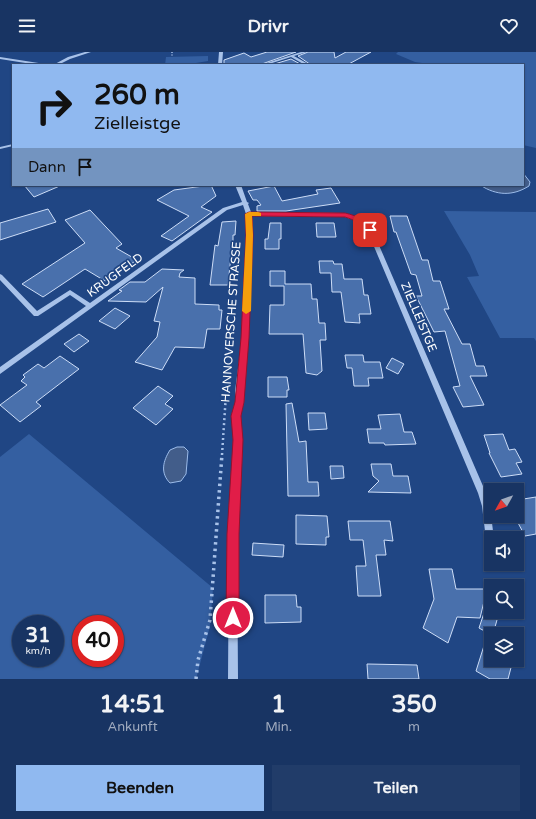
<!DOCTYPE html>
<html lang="de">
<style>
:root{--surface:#183463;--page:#213c69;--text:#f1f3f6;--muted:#9faabe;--line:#364f78;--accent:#90b9f0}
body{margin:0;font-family:"Varela Round",sans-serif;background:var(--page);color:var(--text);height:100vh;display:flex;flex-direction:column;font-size:15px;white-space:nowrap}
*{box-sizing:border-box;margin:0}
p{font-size:13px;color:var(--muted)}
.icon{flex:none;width:22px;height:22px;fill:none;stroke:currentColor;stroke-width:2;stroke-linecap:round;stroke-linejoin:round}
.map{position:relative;height:627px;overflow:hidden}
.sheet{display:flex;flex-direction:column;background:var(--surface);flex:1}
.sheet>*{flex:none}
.guide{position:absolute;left:12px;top:12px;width:512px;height:122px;border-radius:0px;box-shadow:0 1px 3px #0004,0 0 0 1px var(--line);background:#90b9f0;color:#111;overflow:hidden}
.needle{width:26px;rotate:230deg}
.buttons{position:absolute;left:484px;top:431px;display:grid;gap:8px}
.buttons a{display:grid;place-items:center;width:40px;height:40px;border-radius:0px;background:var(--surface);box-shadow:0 1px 3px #0004,0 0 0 1px var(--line);font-size:20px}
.speed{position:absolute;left:12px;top:563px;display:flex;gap:8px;font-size:20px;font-weight:700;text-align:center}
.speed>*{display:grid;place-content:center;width:52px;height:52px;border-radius:50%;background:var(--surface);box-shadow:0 1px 3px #0004,0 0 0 1px var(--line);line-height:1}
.speed small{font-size:10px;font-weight:400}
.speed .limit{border:6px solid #d22;background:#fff;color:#111}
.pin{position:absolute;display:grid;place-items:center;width:34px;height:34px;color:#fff;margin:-17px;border-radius:8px;box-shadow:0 2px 6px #0006}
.me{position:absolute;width:44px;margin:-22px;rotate:0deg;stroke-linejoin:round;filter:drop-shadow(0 0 3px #0008)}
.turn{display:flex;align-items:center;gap:14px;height:84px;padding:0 16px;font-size:18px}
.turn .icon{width:52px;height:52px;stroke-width:2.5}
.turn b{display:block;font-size:28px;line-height:34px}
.then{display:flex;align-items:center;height:38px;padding:0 16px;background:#0003;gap:8px;font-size:15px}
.eta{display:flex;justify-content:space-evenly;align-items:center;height:68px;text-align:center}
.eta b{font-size:24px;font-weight:700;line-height:28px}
.cta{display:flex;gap:8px;margin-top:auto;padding:8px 16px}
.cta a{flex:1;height:46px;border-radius:0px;background:var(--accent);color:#111;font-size:16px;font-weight:700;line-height:46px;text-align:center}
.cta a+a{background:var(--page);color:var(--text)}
header{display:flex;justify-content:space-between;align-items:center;height:52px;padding:0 16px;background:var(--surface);font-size:18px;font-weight:700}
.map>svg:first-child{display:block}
.green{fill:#345fa1;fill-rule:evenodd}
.water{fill:#425d8a;stroke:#9cbcea}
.building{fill:#4970ac;stroke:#cdddf7}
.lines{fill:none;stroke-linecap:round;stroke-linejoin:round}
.path-far2{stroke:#a8c2e9;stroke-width:1.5;stroke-dasharray:1 1.5;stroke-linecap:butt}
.path-far1{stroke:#a8c2e9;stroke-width:2.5;stroke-dasharray:2 3;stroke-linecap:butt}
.path{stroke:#a8c2e9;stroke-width:3.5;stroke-dasharray:2.5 4;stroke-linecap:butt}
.minor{fill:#a8c2e9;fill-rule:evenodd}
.route{fill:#e11d48;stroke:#92132f}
.slow{fill:#f59e0b}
.labels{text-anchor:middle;stroke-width:3.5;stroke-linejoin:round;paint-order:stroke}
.street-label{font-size:12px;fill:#fff;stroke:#204684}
</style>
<header><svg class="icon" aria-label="menu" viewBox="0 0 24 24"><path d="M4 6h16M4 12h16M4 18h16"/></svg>Drivr<svg class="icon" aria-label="heart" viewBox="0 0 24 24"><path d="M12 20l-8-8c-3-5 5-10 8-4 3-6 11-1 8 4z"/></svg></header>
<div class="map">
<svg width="536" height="627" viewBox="0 0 536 627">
<rect width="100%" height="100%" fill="#204684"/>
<path class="green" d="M398 0H536V96L523 93V13L429 12 415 10 396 2Z
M208 4V9L184 13H165L166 5Z
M444 159 536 160V289L534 286H500L467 225 479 224 470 203Z
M29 382 213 536 210 574 196 627H0V405ZM21 572H55V606H21ZM81 572H115V606H81Z"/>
<path class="water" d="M523 121 530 130 529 134C513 144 497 144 480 133H523Z
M177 395H184L188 399 186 422 181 429 170 431C160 421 163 409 170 398Z"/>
<path class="building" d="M267 0H296L259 13H224V8L244 1 251 5Z
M308 0H334L335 6 346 0H371L347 13H311L298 4Z
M291 7 302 13H271Z
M24 133H62L34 145Z
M211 133 216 144 201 155 212 160 172 189 161 184 189 164 157 148 174 138Z
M274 134 282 149 318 142 316 138 331 136 340 151 286 159H257V154L261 153 257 148H253L248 139Z
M48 157 56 170 0 188V171Z
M90 158 122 192 116 196 137 208 105 229 85 217 43 245 22 232 85 191 65 168Z
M390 164H407L422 208H428L433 229H440L449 257H444L462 292H470L476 314H484L487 324H470L484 353 463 355 453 335 460 334 445 279 434 280 416 244H422L416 223 411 222 396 180H394Z
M236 169 235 183H233V204H231L228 233H210L215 193 218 194 222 170Z
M270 171H281V187H279V197H265V187H268Z
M316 171H334L336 185H317Z
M319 209H333L334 212H342L344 227H362L364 243H368L371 262H359L360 271 345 270 341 240H332L331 221H320Z
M162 217 184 218 180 221 179 225 195 226V252L219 253V258H222L220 277H207L204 296 175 295 162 318 135 310 157 285 160 270 154 269 163 235 146 250 108 249 122 239 119 238 130 230H145Z
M270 219H285V232H311L312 247H317L319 271H325L326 288H320L322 319 317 323 306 321 303 282H269L270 253H284V234H270Z
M115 256 130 264 115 277 99 269Z
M79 282 89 289 74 300 64 292Z
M345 303H363L364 310H380L383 326H368L369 334H354L352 316H347Z
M60 304 79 317 36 350 41 354 20 370 0 353 27 333 21 329 25 325 23 323 38 312 44 316Z
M392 306 404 312 398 322 386 316Z
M268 325H287L289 338H287V345H268Z
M158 334 173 344 165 352 173 357 156 373 133 356Z
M292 351 299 390 306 389 308 430H318L319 444H288L286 352Z
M308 361H325L327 377 309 378Z
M400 362 404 380H412L416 392 385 393 384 391H369L367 377H381L378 363Z
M503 382 509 398 515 397 522 410 516 411 522 422 501 425 489 401H490L484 383Z
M371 412H391L393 424H408L411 441 368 440 379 429 373 424Z
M330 414H343L344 426 331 427Z
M536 445V482L525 484 517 469V448Z
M296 463 327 464 329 485H326V493L296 492Z
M348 469H390L393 489 384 488 386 503H376L381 544H358L356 514H366L363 488H350Z
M253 491 284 493 283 505 252 503Z
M429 517H452L456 537H487L480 566 457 565 448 591 423 576 434 547Z
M265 543H296L297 555H301V570L265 571Z
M484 561 497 568 493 582H491V608H513L508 627H490L476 619 488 581 479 576Z
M367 612 417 613 419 627H368Z"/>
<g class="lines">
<path class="path-far2" d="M172 0V5"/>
<path class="path-far1" d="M222 403 226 342 230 341"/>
<path class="path" d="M196 627 198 608 210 568 222 402"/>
<path class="minor" d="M85 0H91L70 7 58 13H53L68 5Z
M219 0H223L222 13H218Z
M301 0H307L294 4 310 13H305L291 5 266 13H260Z
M0 5 45 12 47 13H38L0 7Z
M13 92V94L0 97V95Z
M235 133H241L247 150 249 151 248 152 251 160 345 161 361 167 372 177 486 441 490 454 493 479 492 482 489 483 486 482 485 479 482 454 478 441 367 178 357 169 345 165 252 164 253 183 248 286 243 339 244 350 240 364 242 388 237 482 238 627H228L229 482 234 388 232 364 236 350 235 339 242 286 247 183 246 162 243 153 227 158 0 322V315L86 254 70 243 38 264H34L0 228V222L2 223 37 259 70 238 90 251 223 156 242 150Z"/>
</g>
<path class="route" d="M249 160 345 161C358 164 366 168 374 178L373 180H367C361 172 355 168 345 165L252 164 253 183 249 286 244 350 241 364 243 388 239 482V566L237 571 233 573 228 571 226 566 227 482 233 388 231 364 235 350 241 286 246 183 245 162Z"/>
<path class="slow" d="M258 160 261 161V164H252L253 183 251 259 246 262 242 259 246 183 245 162 249 160Z"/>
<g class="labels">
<g class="street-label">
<text transform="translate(115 223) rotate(-36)" y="4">KRUGFELD</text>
<text transform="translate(419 265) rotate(67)" y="4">ZIELLEISTGE</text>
<text transform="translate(231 270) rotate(-86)" y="4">HANNOVERSCHE STRASSE</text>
</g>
</g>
</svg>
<div class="buttons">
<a><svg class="needle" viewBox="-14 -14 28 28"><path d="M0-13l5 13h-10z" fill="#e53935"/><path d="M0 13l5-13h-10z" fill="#9faabe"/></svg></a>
<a><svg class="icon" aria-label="sound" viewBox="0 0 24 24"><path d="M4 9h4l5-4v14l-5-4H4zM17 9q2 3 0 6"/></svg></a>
<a><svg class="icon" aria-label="search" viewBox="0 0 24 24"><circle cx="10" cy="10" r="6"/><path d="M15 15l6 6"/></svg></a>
<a><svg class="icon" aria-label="layers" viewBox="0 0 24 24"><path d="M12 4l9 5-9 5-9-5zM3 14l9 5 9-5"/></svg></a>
</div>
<div class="speed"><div>31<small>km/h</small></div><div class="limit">40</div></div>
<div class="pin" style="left:370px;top:178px;background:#d93025"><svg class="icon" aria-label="arrive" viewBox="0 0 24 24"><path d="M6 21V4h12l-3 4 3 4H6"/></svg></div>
<svg class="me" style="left:233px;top:566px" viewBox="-20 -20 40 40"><circle r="17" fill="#e11d48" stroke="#fff" stroke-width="3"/><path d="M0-11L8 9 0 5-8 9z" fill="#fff"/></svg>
<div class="guide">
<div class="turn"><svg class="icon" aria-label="right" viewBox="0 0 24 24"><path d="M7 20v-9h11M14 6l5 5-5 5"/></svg><div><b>260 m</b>Zielleistge</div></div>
<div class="then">Dann<svg class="icon" aria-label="arrive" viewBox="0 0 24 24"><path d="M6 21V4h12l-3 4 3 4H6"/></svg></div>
</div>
</div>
<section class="sheet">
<div class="eta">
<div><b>14:51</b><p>Ankunft</p></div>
<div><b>1</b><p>Min.</p></div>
<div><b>350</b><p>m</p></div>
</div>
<div class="cta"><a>Beenden</a><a>Teilen</a></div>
</section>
